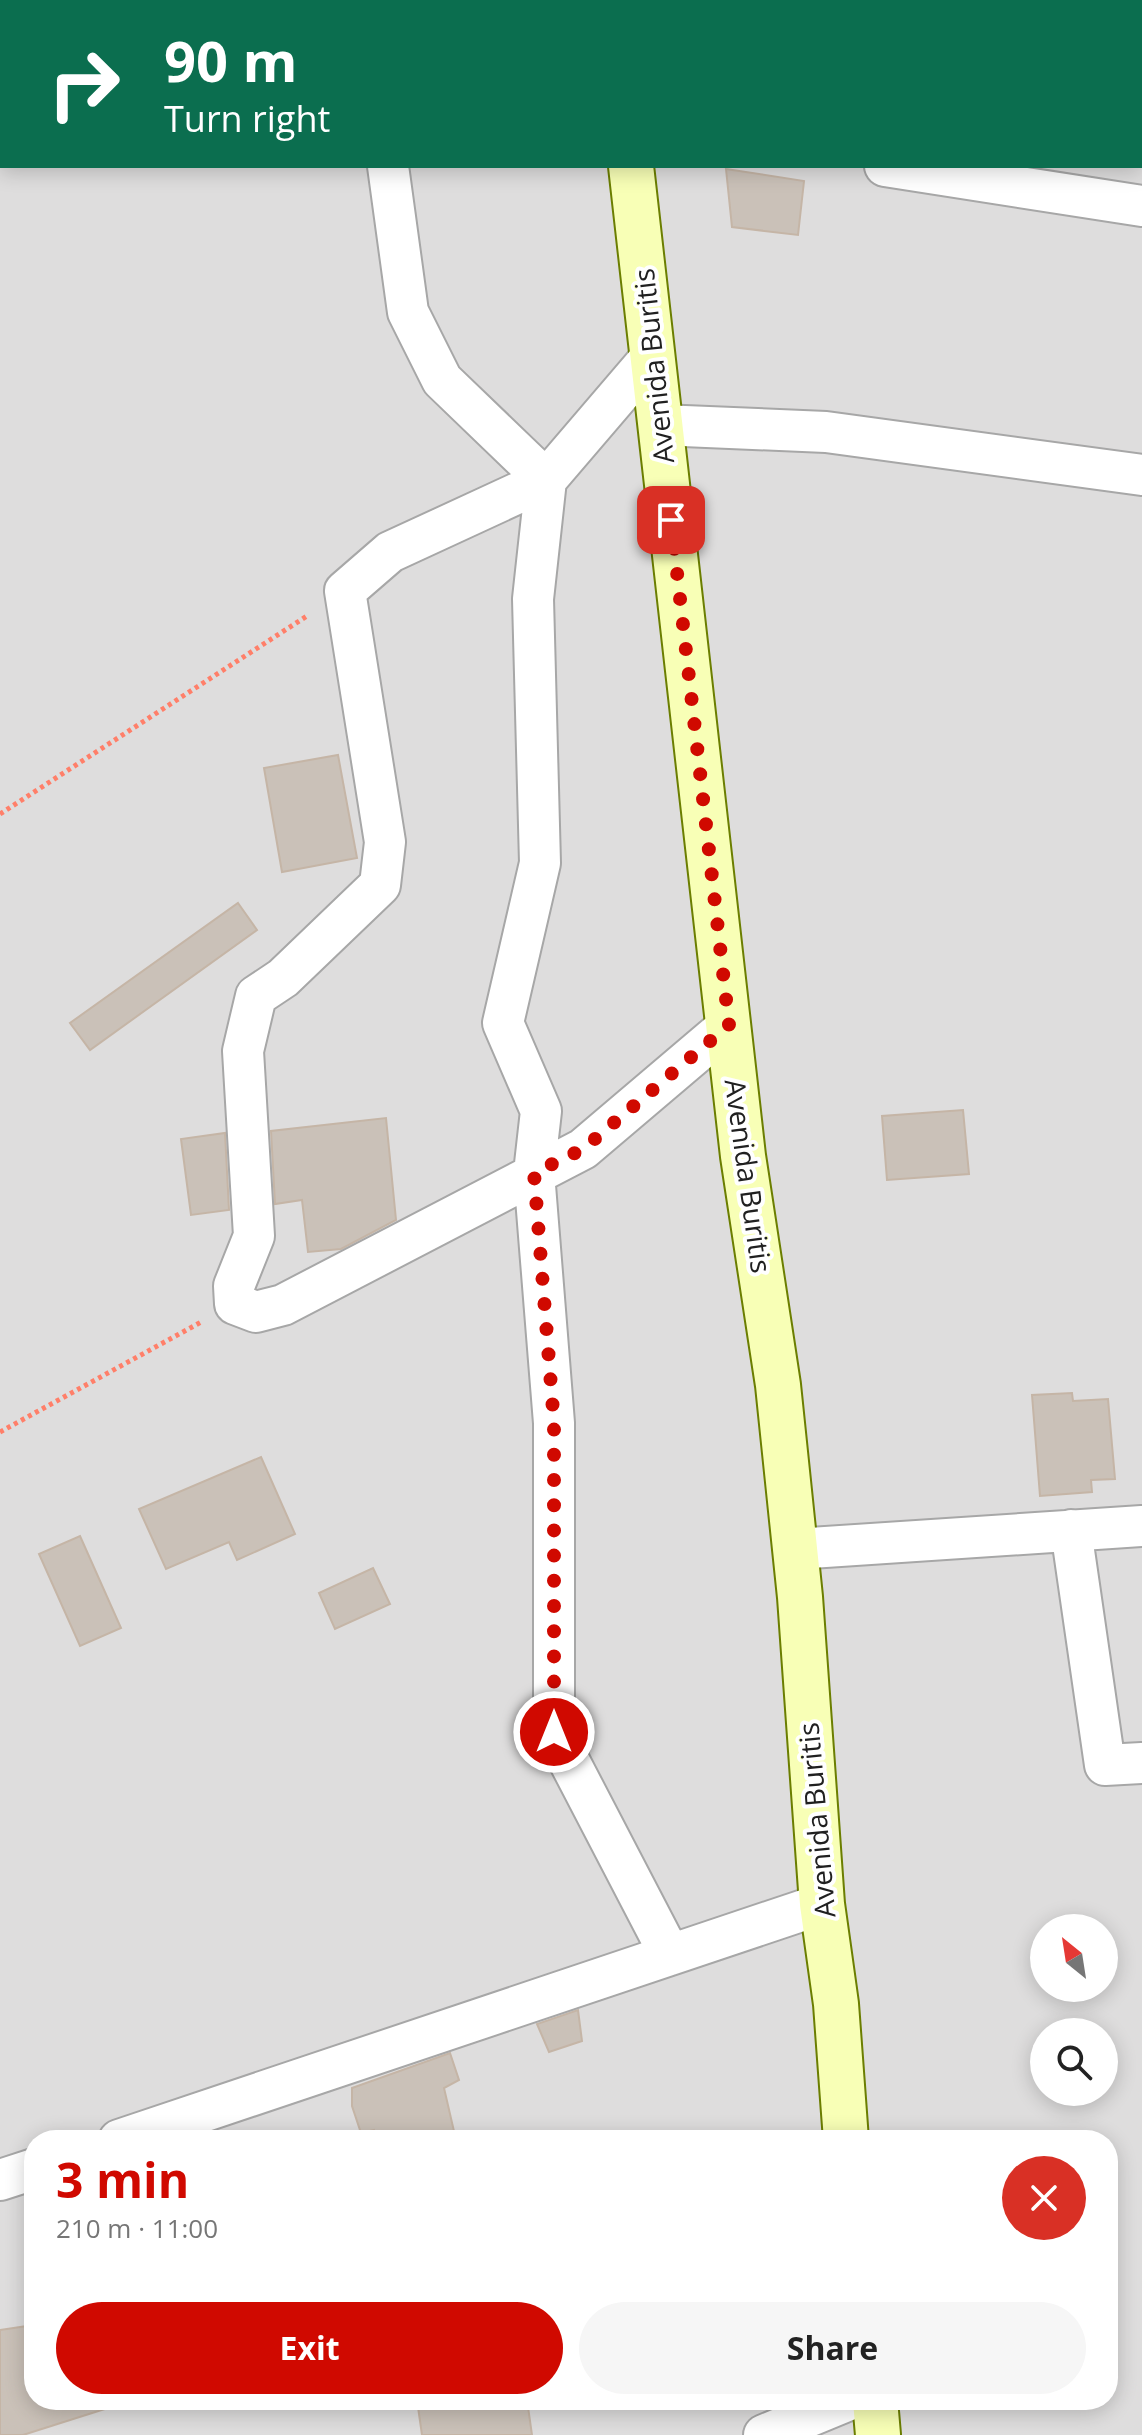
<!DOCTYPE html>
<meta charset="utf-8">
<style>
:root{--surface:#fff;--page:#f6f6f6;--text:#222;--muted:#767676;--accent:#d00900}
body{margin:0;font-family:"Open Sans",sans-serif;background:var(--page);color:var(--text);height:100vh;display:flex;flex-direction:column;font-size:30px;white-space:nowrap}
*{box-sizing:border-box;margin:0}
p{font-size:26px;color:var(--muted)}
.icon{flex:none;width:44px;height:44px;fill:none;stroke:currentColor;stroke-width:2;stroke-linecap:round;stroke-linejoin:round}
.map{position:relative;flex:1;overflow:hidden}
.drawer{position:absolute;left:24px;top:2130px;width:1094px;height:280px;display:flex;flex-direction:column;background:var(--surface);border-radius:32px;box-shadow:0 4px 20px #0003}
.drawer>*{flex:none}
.hud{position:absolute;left:0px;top:0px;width:1142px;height:168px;box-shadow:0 4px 20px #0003;background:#0b6e4f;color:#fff;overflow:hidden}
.needle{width:52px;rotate:330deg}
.tools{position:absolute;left:1030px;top:1914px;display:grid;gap:16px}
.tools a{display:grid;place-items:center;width:88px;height:88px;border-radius:50%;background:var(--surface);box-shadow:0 4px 20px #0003;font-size:40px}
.pin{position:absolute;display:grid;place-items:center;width:68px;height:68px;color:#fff;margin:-34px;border-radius:16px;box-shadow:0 4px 12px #0006}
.me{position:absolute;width:88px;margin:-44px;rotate:0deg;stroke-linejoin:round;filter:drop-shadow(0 0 6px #0008)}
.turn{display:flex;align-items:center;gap:28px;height:168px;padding:0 32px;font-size:36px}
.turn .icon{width:104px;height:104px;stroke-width:2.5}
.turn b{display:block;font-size:56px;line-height:68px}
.round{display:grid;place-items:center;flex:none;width:84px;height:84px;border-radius:42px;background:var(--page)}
.summary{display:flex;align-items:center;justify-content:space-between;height:136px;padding:0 32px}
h1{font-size:48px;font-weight:700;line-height:60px;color:var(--accent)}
.button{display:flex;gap:16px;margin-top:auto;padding:16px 32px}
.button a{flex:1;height:92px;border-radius:48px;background:var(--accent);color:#fff;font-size:32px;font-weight:700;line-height:92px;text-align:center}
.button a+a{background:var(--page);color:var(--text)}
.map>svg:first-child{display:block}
.residential{fill:#dedddd;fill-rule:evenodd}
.building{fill:#cac1b8;stroke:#c5b5a6;stroke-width:2}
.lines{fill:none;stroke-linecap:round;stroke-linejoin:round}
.street-casing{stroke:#a7a7a7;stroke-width:44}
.secondary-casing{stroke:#6b7e00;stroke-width:48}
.path{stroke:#ff7f69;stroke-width:5;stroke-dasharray:4 4;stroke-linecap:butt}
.street{stroke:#fff;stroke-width:40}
.secondary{stroke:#f8ffb6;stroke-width:44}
.route{stroke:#d00900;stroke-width:14;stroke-dasharray:0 25.2}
.labels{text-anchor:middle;stroke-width:8;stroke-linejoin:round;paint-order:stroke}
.street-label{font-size:28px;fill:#202020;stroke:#fff}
</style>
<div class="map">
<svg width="1142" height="2435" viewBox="0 0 1142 2435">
<rect width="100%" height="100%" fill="#f2eee6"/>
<path class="residential" d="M0 0H1142V2435H0ZM2 2H1140V166H2ZM1044 1928H1104V1988H1044ZM1044 2032H1104V2092H1044ZM34 2140H1108V2400H34Z"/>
<path class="building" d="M726 169 804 181 798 235 732 227Z
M338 755 357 858 282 872 264 768Z
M238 903 257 930 90 1050 70 1023Z
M963 1110 969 1174 887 1180 882 1116Z
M386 1118 396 1220 341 1249 308 1252 302 1200 275 1204 271 1131Z
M225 1133 229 1210 191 1215 181 1139Z
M1072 1393 1073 1401 1108 1399 1115 1479 1091 1480 1092 1492 1040 1496 1032 1395Z
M261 1457 295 1534 237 1560 229 1542 166 1569 139 1509Z
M80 1536 121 1628 80 1646 39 1554Z
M373 1568 390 1604 335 1629 319 1593Z
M578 2010 582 2041 549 2052 537 2024Z
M450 2053 459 2080 444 2088 456 2140H377L374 2130 361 2133 352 2106V2088Z
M34 2325V2400H110L111 2407 23 2435H0V2330Z
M417 2400H527L532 2435H422Z"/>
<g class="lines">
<g class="street-casing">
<path id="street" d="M365 0 366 2
M388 166 408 312 442 380 546 480 533 599 540 863 503 1023 541 1111 534 1173 554 1423V1732L670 1955
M885 166 1142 206
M653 355 546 480 390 552 345 591 385 842 380 885 283 978 256 996 243 1051 254 1236 234 1286 235 1304 256 1312 283 1305 583 1149 729 1025
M660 425 826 432 1142 475
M1071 1530 1105 1765 1142 1763
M795 1549 1142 1526
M119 2140 822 1904
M0 2180 34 2169
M764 2435 849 2400"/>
</g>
<g class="secondary-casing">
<path id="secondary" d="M612 0 613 2
M631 166 743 1156 778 1385 800 1597 822 1904 836 2004 846 2140
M875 2400 878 2435"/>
</g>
<path class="path" d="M0 814 307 616
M0 1432 203 1321"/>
<use href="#street" class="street"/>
<use href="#secondary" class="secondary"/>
</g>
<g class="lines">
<path class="route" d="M554 1732V1423L534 1173 583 1149 729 1025 671 520"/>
</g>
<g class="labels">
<g class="street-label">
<text transform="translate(654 366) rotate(-96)" y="10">Avenida Buritis</text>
<text transform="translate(748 1176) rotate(82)" y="10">Avenida Buritis</text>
<text transform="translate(817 1820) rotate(-95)" y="10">Avenida Buritis</text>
</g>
</g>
</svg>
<div class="tools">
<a><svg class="needle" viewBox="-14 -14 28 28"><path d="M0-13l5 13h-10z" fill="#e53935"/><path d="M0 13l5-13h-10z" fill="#767676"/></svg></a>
<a><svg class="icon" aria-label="search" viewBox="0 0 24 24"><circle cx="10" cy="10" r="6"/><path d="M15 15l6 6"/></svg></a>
</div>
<div class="pin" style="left:671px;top:520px;background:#d93025"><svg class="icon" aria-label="arrive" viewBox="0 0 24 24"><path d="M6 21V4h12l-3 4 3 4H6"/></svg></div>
<svg class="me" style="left:554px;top:1732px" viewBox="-20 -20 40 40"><circle r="17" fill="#d00900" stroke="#fff" stroke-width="3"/><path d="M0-11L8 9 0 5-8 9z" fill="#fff"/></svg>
<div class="hud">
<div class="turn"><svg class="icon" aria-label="right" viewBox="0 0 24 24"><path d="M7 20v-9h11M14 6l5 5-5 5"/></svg><div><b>90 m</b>Turn right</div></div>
</div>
<section class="drawer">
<div class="summary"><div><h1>3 min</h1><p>210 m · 11:00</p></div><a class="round" style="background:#d93025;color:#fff"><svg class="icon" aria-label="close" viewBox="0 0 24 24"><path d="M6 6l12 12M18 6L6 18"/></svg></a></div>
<div class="button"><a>Exit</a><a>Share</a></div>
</section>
</div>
